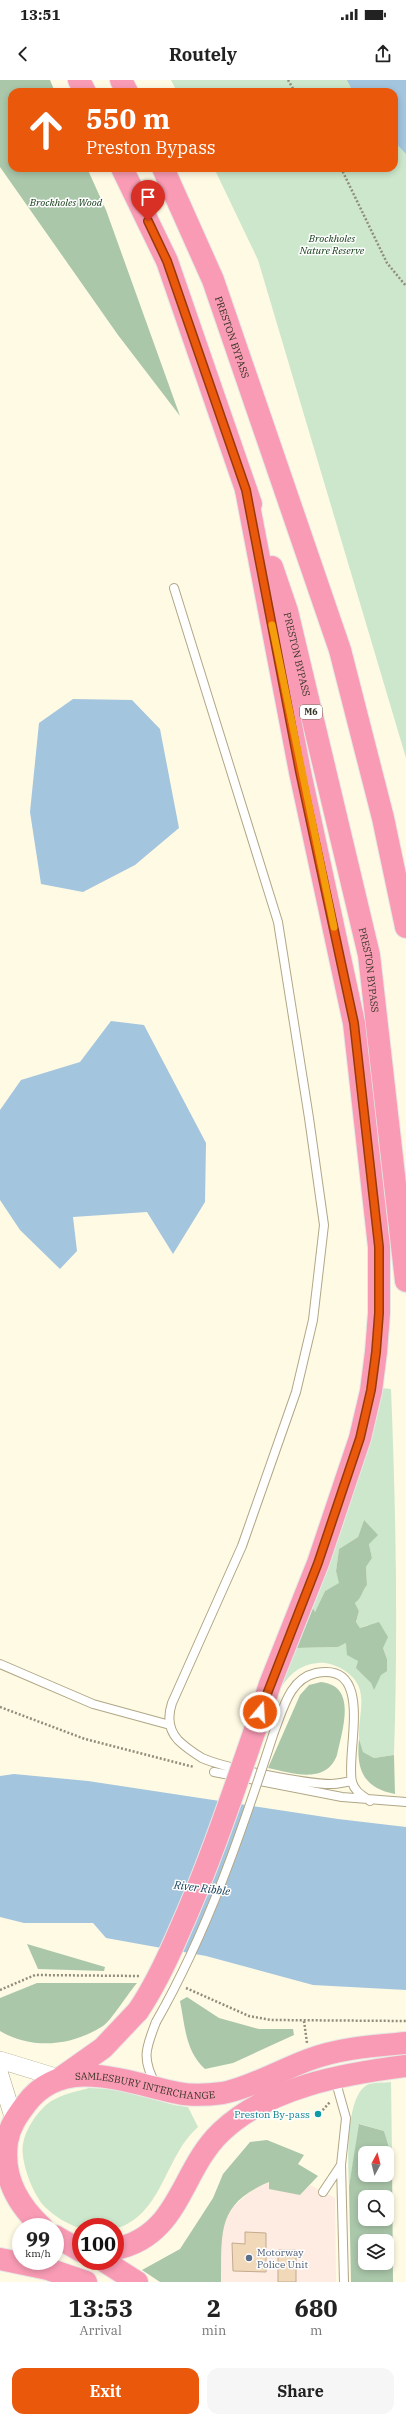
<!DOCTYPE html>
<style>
:root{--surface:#fff;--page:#f6f6f6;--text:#222;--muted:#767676;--accent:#ea580c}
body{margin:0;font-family:"IBM Plex Serif",serif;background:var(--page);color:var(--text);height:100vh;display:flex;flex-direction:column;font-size:15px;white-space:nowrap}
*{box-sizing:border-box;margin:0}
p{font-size:13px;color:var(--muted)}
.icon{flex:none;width:22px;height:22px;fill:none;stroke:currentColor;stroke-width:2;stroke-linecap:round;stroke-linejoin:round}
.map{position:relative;height:2202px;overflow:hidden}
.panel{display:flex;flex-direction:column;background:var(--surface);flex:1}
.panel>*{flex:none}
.banner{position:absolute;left:8px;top:8px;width:390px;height:84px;border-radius:12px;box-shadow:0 2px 6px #0003;background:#ea580c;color:#fff;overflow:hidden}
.needle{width:26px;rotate:7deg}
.tools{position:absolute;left:358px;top:2066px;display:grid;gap:8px}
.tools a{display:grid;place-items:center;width:36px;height:36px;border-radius:8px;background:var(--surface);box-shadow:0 2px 6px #0003;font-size:20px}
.speed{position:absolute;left:12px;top:2138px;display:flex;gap:8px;font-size:20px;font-weight:700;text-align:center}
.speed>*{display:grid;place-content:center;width:52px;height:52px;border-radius:50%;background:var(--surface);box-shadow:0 2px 6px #0003;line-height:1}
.speed small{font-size:10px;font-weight:400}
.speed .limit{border:6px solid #d22;background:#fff;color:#111}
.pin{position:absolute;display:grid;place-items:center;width:34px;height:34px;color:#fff;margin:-41px -17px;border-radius:50% 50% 50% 0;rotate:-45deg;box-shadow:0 0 4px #0007}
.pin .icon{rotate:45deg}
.me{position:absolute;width:44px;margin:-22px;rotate:18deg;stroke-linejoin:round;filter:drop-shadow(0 0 3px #0008)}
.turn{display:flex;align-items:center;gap:14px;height:84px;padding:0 12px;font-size:18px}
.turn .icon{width:52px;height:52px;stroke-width:2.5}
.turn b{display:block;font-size:28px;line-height:34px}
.eta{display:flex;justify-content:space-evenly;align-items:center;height:68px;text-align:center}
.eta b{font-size:24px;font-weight:700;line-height:28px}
.cta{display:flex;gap:8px;margin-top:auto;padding:8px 12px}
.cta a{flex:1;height:46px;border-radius:12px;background:var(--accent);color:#fff;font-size:16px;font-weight:700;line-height:46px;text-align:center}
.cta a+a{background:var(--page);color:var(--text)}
.status{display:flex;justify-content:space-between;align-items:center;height:28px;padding:0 20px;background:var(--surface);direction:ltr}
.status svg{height:11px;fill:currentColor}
header{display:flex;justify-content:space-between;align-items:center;height:52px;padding:0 12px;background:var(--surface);font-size:18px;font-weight:700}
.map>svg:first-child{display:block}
.commercial{fill:#feebe1}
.green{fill:#cce7cb}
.forest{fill:#aac7aa;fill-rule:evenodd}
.water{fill:#a4c5de}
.building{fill:#f1d8b8;stroke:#c2ab8f}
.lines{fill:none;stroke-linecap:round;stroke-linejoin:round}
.lane-casing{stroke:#b0a786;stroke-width:10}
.street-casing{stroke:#b0a786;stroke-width:18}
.highway-casing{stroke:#e7e7e5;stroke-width:24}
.path{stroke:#918d7b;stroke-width:2.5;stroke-dasharray:2 2;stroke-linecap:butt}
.lane{stroke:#fff;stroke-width:8}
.street{stroke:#fff;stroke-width:17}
.highway{stroke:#f99bb4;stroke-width:22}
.lane-bridge-casing{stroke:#b0a786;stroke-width:10;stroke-linecap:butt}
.highway-bridge-casing{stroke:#e7e7e5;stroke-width:24;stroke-linecap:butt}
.lane-bridge{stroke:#fff;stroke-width:8}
.highway-bridge{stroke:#f99bb4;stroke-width:22}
.route-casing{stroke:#983908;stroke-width:10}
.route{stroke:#ea580c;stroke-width:7}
.slow{stroke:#f59e0b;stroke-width:7}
.culture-dot{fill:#0f9aa8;stroke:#fff;stroke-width:1.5}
.service-dot{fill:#5c6f8a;stroke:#fff;stroke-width:1.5}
.labels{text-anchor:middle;stroke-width:3;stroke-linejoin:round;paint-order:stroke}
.shield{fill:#fff;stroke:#737066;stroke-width:1}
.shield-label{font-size:9px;font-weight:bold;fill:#373325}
.park-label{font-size:10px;font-style:italic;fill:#09340d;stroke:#fff}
.street-label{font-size:10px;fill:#373325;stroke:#fff}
.culture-label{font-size:10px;fill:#0d838f;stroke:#fff;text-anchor:end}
.service-label{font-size:10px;fill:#4e5e75;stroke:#fff;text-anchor:start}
.water-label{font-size:11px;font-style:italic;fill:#0a354f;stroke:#fff}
</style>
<div class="status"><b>13:51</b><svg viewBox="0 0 49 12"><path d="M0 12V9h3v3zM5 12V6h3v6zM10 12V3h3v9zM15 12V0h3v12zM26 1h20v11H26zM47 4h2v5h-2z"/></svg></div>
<header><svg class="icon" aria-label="back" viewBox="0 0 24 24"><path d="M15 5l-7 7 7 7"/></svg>Routely<svg class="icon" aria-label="share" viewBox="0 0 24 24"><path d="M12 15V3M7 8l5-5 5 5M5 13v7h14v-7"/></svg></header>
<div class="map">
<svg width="406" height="2202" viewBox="0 0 406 2202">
<rect width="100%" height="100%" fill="#fffae4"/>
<path class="commercial" d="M270 2102 300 2115 310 2105 335 2118 336 2202H221L222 2153 224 2140 230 2130 253 2109Z"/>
<path class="green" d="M171 0H406V678L258 180 214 88H394V12H177Z
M381 1308 391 1309C396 1431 398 1553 394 1675L374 1678 363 1672C362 1668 359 1662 359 1658 358 1630 372 1607 342 1589 335 1585 326 1582 318 1583 299 1585 290 1594 280 1609L296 1568 338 1567 346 1563 358 1581 357 1588 371 1603 374 1609 387 1579 383 1568 368 1545 360 1548 356 1542 359 1531 355 1523C362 1518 362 1511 367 1505L366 1487 372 1478 364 1440 358 1457 339 1469 336 1491 340 1503 325 1511 315 1532 313 1528C340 1456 366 1384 381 1308Z
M391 2002 392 2077 384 2051 360 2044 349 2106C348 2084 345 2017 367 2005 373 2002 384 2003 391 2002Z
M89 2008 115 2009 174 2025 188 2027 198 2047C164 2077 163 2135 115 2149V2147H81V2149C68 2144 55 2137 45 2127 33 2115 20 2081 23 2064 25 2050 36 2034 46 2025 58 2015 74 2012 89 2008Z"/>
<path class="forest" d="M0 0H50L55 12H12V88H87L106 130 180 336 118 255 0 87Z
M364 1440 378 1455 369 1464 372 1478 366 1487 367 1505C362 1511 362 1518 355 1523L359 1531 356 1542 360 1548 379 1542 388 1557 383 1568 387 1579V1591L381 1595 374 1610 371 1603 356 1588 358 1581 347 1575 346 1563 338 1567 296 1568 313 1528 315 1532 325 1511 339 1503 336 1491 339 1469 358 1457Z
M321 1602C358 1606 342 1650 337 1675 326 1705 292 1693 268 1688L300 1615 309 1605Z
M359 1659 363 1672 374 1678 394 1675 395 1714C363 1708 356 1689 359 1659Z
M27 1864 105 1887 104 1891 38 1889Z
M37 1903H137C129 1912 111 1941 103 1946 72 1966 32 1970 0 1951V1918Z
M187 1917 219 1938 259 1949H293L294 1955 233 1983 205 1989C185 1971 185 1945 180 1921Z
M359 2044 384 2051 392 2077 393 2202H351L349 2106ZM365 2073H387V2095H365ZM365 2117H387V2139H365ZM365 2161H387V2183H365Z
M267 2060 304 2075 298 2084 318 2096 300 2115 269 2109V2102C216 2124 222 2152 221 2202H160L142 2190 180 2169 213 2118 223 2094 250 2062Z"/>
<path class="water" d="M347 0H406V74L394 61V12H353Z
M73 619 132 620 160 649 179 748 135 785 83 812 41 804 30 732 39 643Z
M111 941 144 945 206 1063 205 1122 173 1174 147 1132 73 1137 77 1171 60 1189 20 1150 0 1120V1030L21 1000 80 982Z
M14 1694 88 1701 338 1739 406 1747V1910L313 1905 206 1876 106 1858 93 1843H24L0 1837V1696Z"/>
<path class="building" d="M245 2152 266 2153V2192L233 2191 232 2163 245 2164Z
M278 2170H296V2202H278Z"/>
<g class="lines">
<g class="lane-casing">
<path id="lane" d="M174 508 278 842 309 1038 324 1145 313 1240 296 1312 242 1466 172 1623C168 1635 168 1649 178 1660 184 1666 194 1673 202 1678 224 1688 306 1704 331 1704 338 1704 345 1702 352 1701
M0 1584 93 1624 170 1645
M274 1652C283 1630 289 1599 316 1593 376 1581 345 1673 352 1702 355 1712 362 1715 370 1721
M214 1692 342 1717 406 1722
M156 1942C146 1968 141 1978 156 2005
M335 1999 346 2038 341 2085 344 2202
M323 2112 341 2085"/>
</g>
<g class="street-casing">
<path id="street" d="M0 1980 59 1998
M0 1995 14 2040"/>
</g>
<g class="highway-casing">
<g id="highway">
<path d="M79 0 85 12"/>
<path d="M121 0 127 12"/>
<path d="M122 88 167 181 251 424"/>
<path id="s1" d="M163 88 213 200 340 570 383 738 406 847"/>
<path d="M246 410 300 692 354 943 379 1167V1233L376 1272 371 1311 360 1358 318 1483 270 1604 256 1647"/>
<path id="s2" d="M272 487 287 531 369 875 406 1201"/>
<path d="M62 1997 103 1968 138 1931"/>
<path id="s3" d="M42 2147C17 2124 2 2096 7 2062 9 2047 17 2036 26 2024 63 1974 128 2003 178 2013 192 2016 208 2015 223 2013 250 2008 281 1990 308 1980 339 1968 373 1966 406 1963"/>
<path d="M55 2156 81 2171"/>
<path d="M115 2169C180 2156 180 2091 221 2052 268 2007 343 1994 406 1986"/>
<path d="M0 2179 48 2189 86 2202"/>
<path d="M104 2181 137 2202"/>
</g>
</g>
<path class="path" d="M288 0 295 12
M341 88 387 183 406 206
M0 1627 85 1659 194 1687
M186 1908 249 1936 271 1940 406 1941
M0 1910 35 1895 139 1896
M304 1941 307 1963
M320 2033 330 2022"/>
<use href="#lane" class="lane"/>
<use href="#street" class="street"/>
<use href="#highway" class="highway"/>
<g class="lane-bridge-casing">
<path id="lane-bridge" d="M156 1942C208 1851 242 1751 274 1652"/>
</g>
<g class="highway-bridge-casing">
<path id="highway-bridge" d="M138 1931C155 1906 167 1880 179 1852 209 1785 232 1716 256 1647"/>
</g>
<use href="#lane-bridge" class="lane-bridge"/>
<use href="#highway-bridge" class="highway-bridge"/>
</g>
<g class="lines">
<g class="route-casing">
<path id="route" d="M148 141 167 181 246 410 300 692 354 943 379 1167V1233L376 1272 371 1310 360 1358 318 1483 260 1632"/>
</g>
<use href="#route" class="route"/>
<path class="slow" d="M272 545 334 847"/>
</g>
<circle class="culture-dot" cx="318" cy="2034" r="4"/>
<circle class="service-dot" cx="249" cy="2178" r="4"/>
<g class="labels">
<rect class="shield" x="300" y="625" width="22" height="14" rx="3"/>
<g class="shield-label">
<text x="311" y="635">M6</text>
</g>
<g class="park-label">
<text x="66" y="126">Brockholes Wood</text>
<text x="332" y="162">Brockholes<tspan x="332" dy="12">Nature Reserve</tspan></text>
</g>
<g class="street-label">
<text dy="4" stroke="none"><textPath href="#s1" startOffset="183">PRESTON BYPASS</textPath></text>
<text dy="4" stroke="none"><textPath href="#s2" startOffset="91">PRESTON BYPASS</textPath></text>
<text dy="4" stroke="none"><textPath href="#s2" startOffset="415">PRESTON BYPASS</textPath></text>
<text dy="4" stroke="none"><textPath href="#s3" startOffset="268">SAMLESBURY INTERCHANGE</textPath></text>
</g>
<g class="culture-label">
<text x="310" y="2038">Preston By-pass</text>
</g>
<g class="service-label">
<text x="257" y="2176">Motorway<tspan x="257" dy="12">Police Unit</tspan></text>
</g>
<g class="water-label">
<text transform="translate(202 1808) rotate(7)" y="4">River Ribble</text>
</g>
</g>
</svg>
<div class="tools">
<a><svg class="needle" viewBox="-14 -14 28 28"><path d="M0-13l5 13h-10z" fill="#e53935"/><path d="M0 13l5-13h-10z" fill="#767676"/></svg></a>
<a><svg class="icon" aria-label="search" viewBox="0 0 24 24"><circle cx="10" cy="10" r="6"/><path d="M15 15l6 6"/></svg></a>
<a><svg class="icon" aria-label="layers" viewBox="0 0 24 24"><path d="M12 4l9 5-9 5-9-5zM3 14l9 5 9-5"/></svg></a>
</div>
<div class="speed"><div>99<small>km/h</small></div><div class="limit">100</div></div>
<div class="pin" style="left:148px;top:141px;background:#d93025"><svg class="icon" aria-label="arrive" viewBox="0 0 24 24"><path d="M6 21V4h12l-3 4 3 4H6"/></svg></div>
<svg class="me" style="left:260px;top:1632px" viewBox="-20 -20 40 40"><circle r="17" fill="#ea580c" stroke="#fff" stroke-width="3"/><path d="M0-11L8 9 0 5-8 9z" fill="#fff"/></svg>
<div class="banner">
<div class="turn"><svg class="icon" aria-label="ahead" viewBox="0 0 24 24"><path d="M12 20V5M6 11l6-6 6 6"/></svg><div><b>550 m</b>Preston Bypass</div></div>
</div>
</div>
<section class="panel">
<div class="eta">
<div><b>13:53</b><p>Arrival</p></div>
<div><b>2</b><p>min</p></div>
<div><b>680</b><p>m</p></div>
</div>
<div class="cta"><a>Exit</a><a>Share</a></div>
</section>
